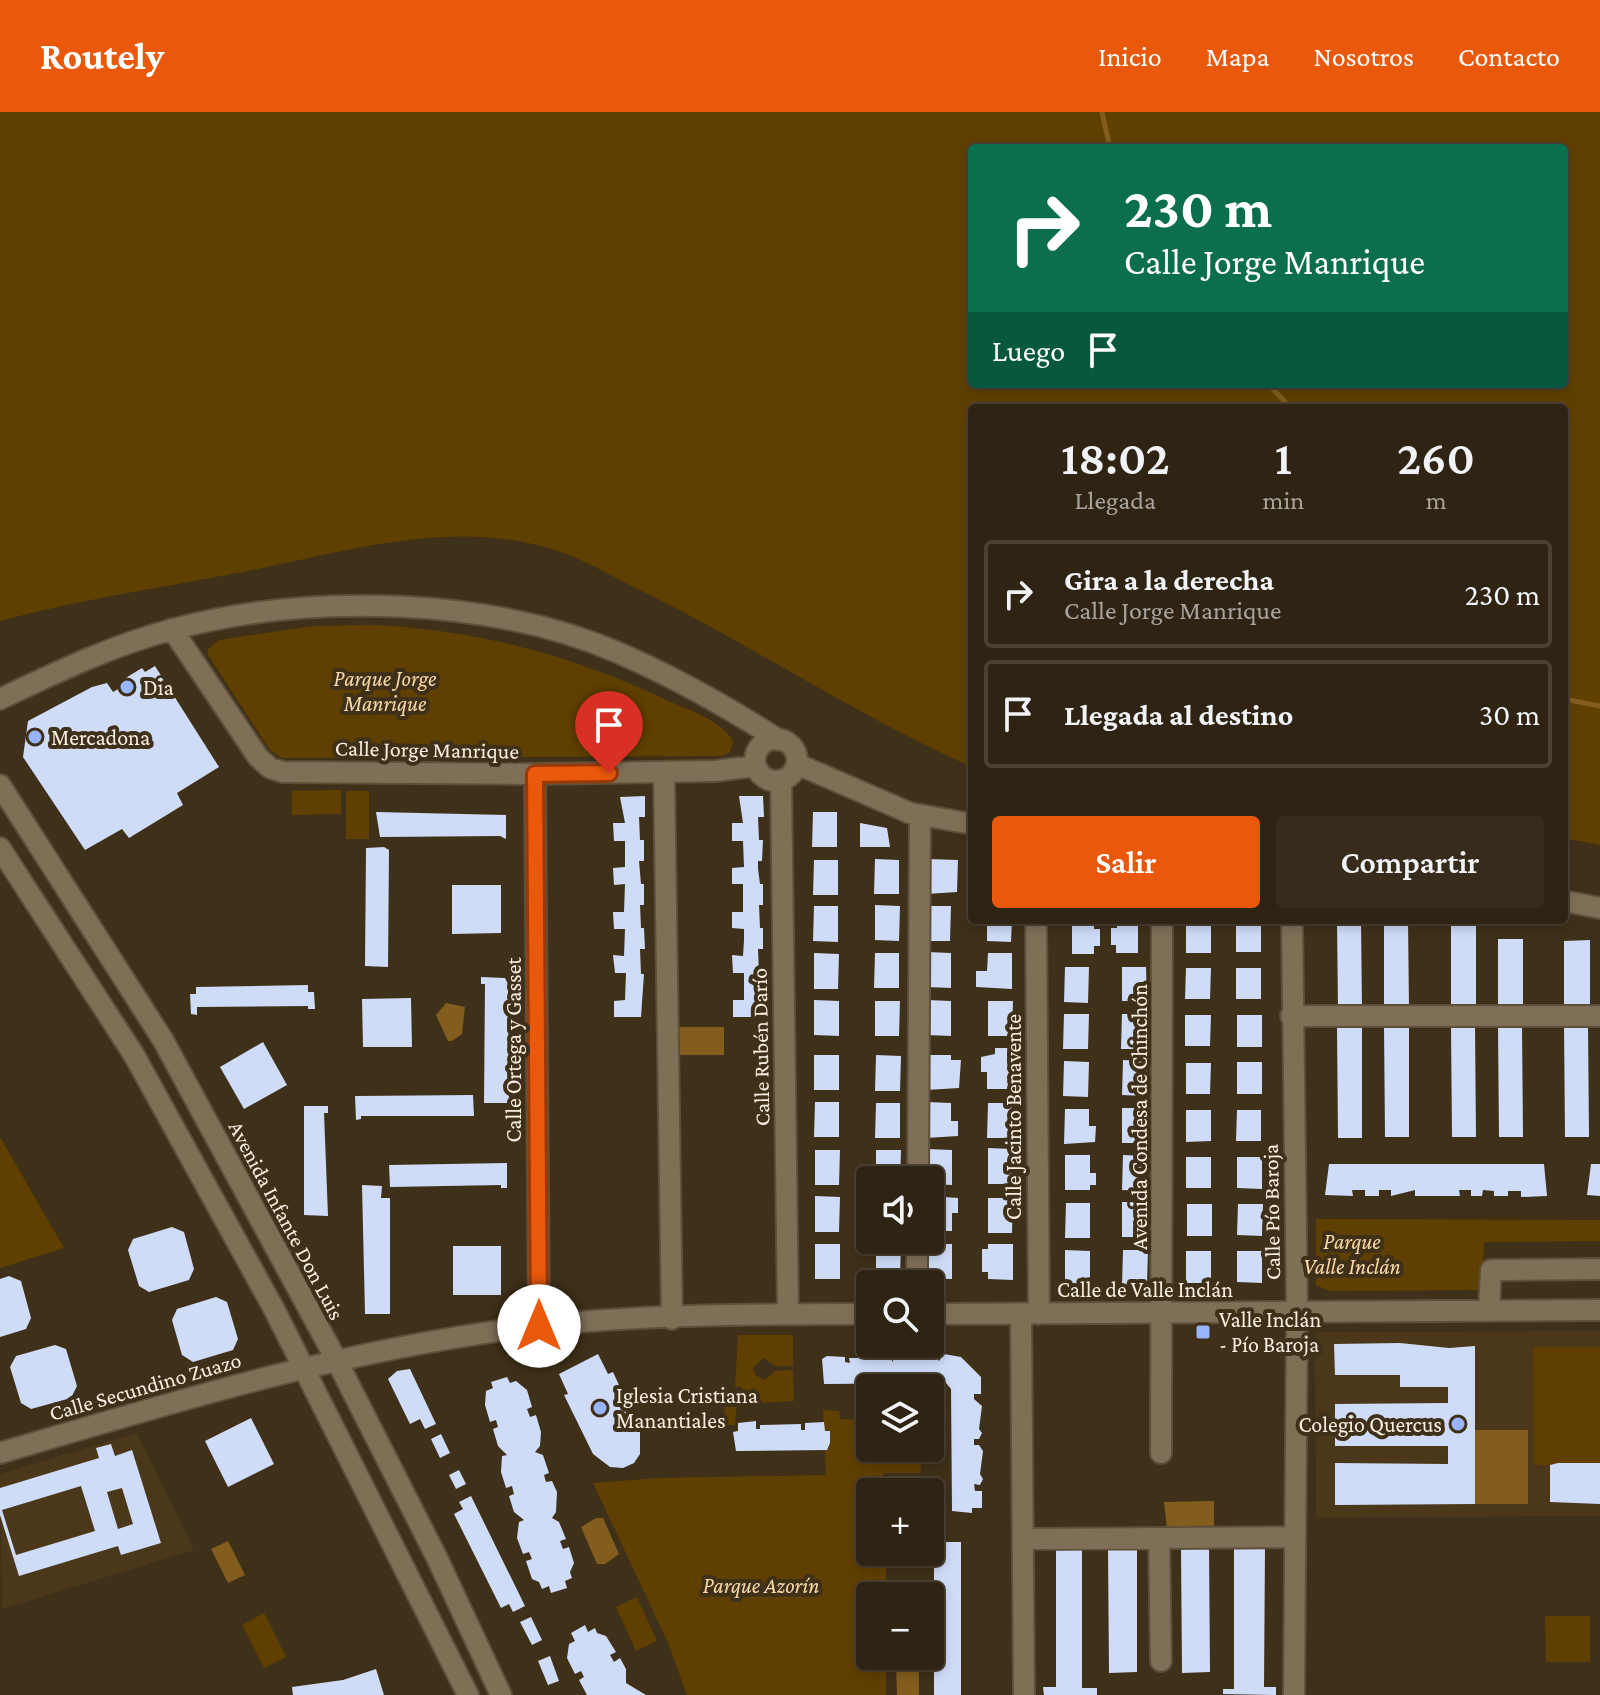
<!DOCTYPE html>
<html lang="es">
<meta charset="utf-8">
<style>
:root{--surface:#2f2413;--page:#372c1c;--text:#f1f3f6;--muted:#a7a4a0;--line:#4a4133;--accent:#ea580c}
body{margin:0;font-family:"Crimson Pro",serif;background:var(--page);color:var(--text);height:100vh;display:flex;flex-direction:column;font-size:30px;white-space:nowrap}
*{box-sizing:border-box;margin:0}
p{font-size:26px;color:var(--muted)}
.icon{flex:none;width:44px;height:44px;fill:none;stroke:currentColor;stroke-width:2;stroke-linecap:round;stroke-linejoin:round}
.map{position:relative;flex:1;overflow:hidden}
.sheet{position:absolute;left:968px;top:292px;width:600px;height:520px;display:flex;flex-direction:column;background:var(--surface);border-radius:8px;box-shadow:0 4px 12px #0003,0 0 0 2px var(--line)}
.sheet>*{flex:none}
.guide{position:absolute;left:968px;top:32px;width:600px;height:244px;border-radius:8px;box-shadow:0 4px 12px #0003,0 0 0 2px var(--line);background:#0b6e4f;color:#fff;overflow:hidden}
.buttons{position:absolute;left:856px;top:1054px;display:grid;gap:16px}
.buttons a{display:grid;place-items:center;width:88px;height:88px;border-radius:8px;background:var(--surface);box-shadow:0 4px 12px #0003,0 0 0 2px var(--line);font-size:40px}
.pin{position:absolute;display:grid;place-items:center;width:68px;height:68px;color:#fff;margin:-82px -34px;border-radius:50% 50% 50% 0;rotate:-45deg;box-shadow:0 0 8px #0007}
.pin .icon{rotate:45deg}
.me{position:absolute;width:88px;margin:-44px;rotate:0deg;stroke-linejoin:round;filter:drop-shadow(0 0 6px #0008)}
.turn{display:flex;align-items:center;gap:28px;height:168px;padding:0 24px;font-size:36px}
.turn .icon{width:104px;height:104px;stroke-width:2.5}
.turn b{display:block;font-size:56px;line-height:68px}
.then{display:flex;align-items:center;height:76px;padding:0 24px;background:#0003;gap:16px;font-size:30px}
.eta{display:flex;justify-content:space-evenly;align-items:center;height:136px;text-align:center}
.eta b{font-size:48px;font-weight:600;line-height:56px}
.primary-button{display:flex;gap:16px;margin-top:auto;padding:16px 24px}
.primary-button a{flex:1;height:92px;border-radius:8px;background:var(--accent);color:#fff;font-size:32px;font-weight:600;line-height:92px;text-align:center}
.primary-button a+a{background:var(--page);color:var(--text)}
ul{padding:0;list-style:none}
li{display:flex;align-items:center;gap:24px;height:108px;margin:0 16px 12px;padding:0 8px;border:4px solid var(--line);border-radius:8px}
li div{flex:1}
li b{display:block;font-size:30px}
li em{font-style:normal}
header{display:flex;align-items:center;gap:48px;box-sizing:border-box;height:112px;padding:0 40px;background:var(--accent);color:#fff}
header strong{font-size:38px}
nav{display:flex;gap:44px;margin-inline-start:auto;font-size:28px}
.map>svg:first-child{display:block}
.built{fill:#4b381b}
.green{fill:#604000;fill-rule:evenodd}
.water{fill:#825d1e}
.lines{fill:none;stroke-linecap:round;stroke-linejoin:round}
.stream{stroke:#825d1e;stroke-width:5}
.building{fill:#cfdcf8;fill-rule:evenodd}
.minor-casing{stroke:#5d4f39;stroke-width:24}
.minor{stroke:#7f6f57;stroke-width:20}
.route-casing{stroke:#983908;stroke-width:20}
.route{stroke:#ea580c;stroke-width:14}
.poi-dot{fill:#99b5fd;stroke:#3f3019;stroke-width:3}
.labels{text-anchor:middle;stroke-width:8;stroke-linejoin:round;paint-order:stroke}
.park-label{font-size:22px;font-style:italic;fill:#fad9a8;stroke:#3f3019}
.poi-label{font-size:22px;fill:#f9efe2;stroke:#3f3019;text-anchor:start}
.street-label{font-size:22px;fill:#f9efe2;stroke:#3f3019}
</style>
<header>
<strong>Routely</strong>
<nav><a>Inicio</a><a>Mapa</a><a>Nosotros</a><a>Contacto</a></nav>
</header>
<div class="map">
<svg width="1600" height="1583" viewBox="0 0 1600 1583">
<rect width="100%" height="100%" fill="#3f3019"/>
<path class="built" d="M1600 1219V1404L1316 1406 1315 1220Z
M137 1321 194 1438 2 1497 0 1362Z"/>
<path class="green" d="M0 0H1600V733L1564 726V296H972V655C861 606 760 538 652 484 618 468 584 446 548 436 447 406 337 442 237 461 158 476 78 488 0 509ZM972 36H1564V272H972Z
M313 514C339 514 366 512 392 514 495 522 581 547 673 591 692 599 725 611 733 630L730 640 723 644 282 646 270 638 208 543V537L219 528Z
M341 678V702L292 703V679Z
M346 679H369V727H346Z
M0 1025 64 1136 0 1156Z
M1316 1107 1600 1108V1129L1484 1130 1482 1178 1330 1179 1316 1173Z
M738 1223H793V1254H776L763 1246 753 1256 755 1263 765 1268 775 1259 793 1258 794 1289 737 1292 735 1313H724L725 1288H741L742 1275H735Z
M1533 1235H1600V1352L1534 1353Z
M823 1298 839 1299 840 1307 863 1308 864 1334 920 1336 921 1361H883L884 1380H870V1440H886V1484H870V1544H886V1583H687L669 1533 593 1371 659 1366 826 1363Z
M637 1485 657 1529 636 1539 616 1495Z
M264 1501 286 1545 264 1556 242 1513Z
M1545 1504H1590V1550H1546Z"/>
<path class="water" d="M446 891 465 895 462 922 452 929H448L436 903Z
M671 915H724V943H671Z
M1475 1318H1528V1392H1475Z
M1214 1389V1416L1167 1417 1164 1390Z
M596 1406H603L619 1442 605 1452H597L581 1415Z
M228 1429 245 1463 228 1471 211 1437Z
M896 1551H919V1583H897Z"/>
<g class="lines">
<path class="stream" d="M1102 0 1110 36
M1268 272 1291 296
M1564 587 1600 594"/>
</g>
<path class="building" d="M155 554 219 655 177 681 183 693 129 726 122 717 85 738 23 645 28 609 92 575 107 571 113 580 122 575 119 570 142 556 145 560Z
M645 684V705H639L640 728H644V749H639L641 772H644V793H640L641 816H644L645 837H640L641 862H644L641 905H614V889L625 888 626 861H615L613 843 624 844 625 817H614L613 800H624L625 772 614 773 613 756 625 755V729H614L613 711H625L620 685Z
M739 684H763L764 705H758L759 728H763L762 749H758V757L760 772H763V793H759L760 816H763V837H758L759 862H762L759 905H733V888H744V861H733L732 843 743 844 744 828V817L732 816V800H743V772H732V756L744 755 743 729H732V711H743Z
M376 700 506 703V727L500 724 380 725Z
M813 700H837V735H812Z
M860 711 887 716 890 735H860Z
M384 735 389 738 388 855 365 854 366 736Z
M875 747 899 748V782H874Z
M927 747 958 748 957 780 926 782Z
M814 748H838V783H813Z
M452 773H501V821L452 822Z
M875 793 900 794 899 829 875 828Z
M814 794H838V830L813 829Z
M926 794H951L950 829H926Z
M987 808H1012L1011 830 987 829Z
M1236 808 1261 809V840H1236Z
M1337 808H1361L1362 899H1338Z
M1384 808H1408L1409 897 1384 898Z
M1094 809V817H1100V834H1094V842H1072V810Z
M1117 809H1138V841H1116V833H1111V816H1117Z
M1186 809H1211V841H1186Z
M1451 813H1476V898H1451Z
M1498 827H1523V897H1498Z
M1590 828V898H1564V829Z
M927 840 951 841V876L926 875Z
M814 841 839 842 838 877H814Z
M875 841H899V876H874Z
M988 841H1012V877L976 875V859H987Z
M1065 855H1089L1088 891 1064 890Z
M1122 855H1146L1147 889H1122Z
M1186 856H1211L1210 887H1185Z
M1236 856H1261V887H1236Z
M481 865 505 866 508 872 509 991H484L485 872H481Z
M308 873V880H314L315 897H308V894L197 895V903L191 902 190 882H196V875Z
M411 886 412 935H363L362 887Z
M814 888 839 889V924L814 923Z
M927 888 951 889V924L926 923Z
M875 889H900L899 924H875Z
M988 889H1013L1012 924H988Z
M1064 902H1089L1088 937H1063Z
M1122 902H1147L1146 937H1121Z
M1185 903H1211L1210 934H1185Z
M1237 903H1262V935H1237Z
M1475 913 1476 1025H1452L1451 914Z
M1498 913H1522L1523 1025H1499Z
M1564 913H1588L1589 1025H1565Z
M1337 914H1362V1026H1338Z
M1384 914H1409V1025H1385Z
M263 930 287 973 244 997 220 955Z
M995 936H1014L1012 977H987V960H981V945L995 942Z
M814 943H839V978H814Z
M876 943 901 944 900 979H875Z
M927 943H951V948H961L959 976 926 978Z
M1123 948 1147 949 1146 984 1122 983Z
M1064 949 1089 950 1088 985 1063 984Z
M1237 950H1262V982H1237Z
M1186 951H1211L1210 982H1186Z
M473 983 474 1004H361V1007L356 1008 355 984Z
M815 990H839V1025H814Z
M927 990 951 991V1009H958V1024L926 1026Z
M876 991H900V1026H875Z
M988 991H1012V1026H987Z
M304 994H328V1001H324L328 1104 304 1103Z
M1122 996H1147V1031H1122Z
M1065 997H1089V1014H1096L1095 1030 1064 1032Z
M1186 998H1211V1029L1186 1030Z
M1237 998H1261V1029H1236Z
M988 1036 1013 1037V1072H988Z
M927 1037 952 1038V1073L930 1072 927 1068Z
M815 1038H840L839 1073H815Z
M876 1038H901L900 1068H876Z
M1065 1043H1090V1061H1096V1073H1090V1078H1065Z
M1123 1043 1147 1044V1079L1122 1078Z
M1186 1045H1211V1076H1186Z
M1237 1045H1262V1077L1237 1076Z
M507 1051V1076H501V1073L390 1075 389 1053Z
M1329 1052H1544L1547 1084 1521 1085V1079H1508V1084H1494V1079L1483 1078 1482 1084H1471V1078H1459L1460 1084H1415V1078L1391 1084V1078H1379V1084H1365V1078H1352L1353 1084 1325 1083Z
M1591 1052H1600V1084L1587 1083Z
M362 1073 382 1074 381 1086H390V1202H365Z
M815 1084 840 1085 839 1120H815Z
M930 1084 958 1086V1101H952V1119H930Z
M988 1086H1013L1012 1121H988Z
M1122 1090H1147V1125H1122Z
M1066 1091H1090V1126H1065Z
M1187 1092H1212V1124H1187Z
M1238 1092H1263L1262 1124 1237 1123Z
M172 1115 184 1120 194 1157 189 1168 149 1180 139 1174 128 1138 133 1127Z
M815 1132H840V1167H815Z
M876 1132H901L900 1167H876Z
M928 1132H952V1167H927Z
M988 1132H1013V1168L988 1167V1160H982V1137H988Z
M453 1134H501V1183H453Z
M1065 1138 1090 1139V1174L1065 1173Z
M1123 1138H1148L1147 1173H1122Z
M1186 1139H1211V1171H1186Z
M1237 1139H1262V1171L1237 1170Z
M9 1164 21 1169 31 1206 26 1217 0 1225V1167Z
M216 1185 227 1190 238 1227 233 1238 193 1250 182 1243 172 1208 177 1197Z
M1400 1231 1449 1236 1475 1234V1392L1335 1393V1351L1448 1352V1334H1335V1292L1448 1291V1275H1400V1263H1335L1334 1232Z
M55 1233 66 1237 77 1274 71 1286 31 1297 21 1291 10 1255 16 1244Z
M598 1242 608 1262 613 1260 640 1319V1342L634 1351 623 1356 610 1355 593 1342 564 1283 568 1282 559 1262Z
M944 1242 961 1245 981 1265V1282H974V1287L982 1294 979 1317 982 1321 979 1327H974V1333H979L983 1339 980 1362 983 1367 980 1373 974 1372 975 1379H982V1396H972V1401L952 1399 951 1277 946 1271 824 1272 822 1247 827 1244 845 1245V1250L850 1251 849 1246H890L893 1250V1246L936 1245 939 1249Z
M410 1257 436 1312 425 1317 420 1307 410 1312 388 1267 397 1259Z
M507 1265 510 1271 516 1269 527 1278 532 1295 527 1297 530 1305 536 1303 541 1320 540 1334 535 1340 543 1343 549 1361 544 1363 546 1370 552 1369 557 1380 556 1400 552 1406 559 1410 566 1427 560 1429 563 1437 569 1435 574 1451 570 1460 572 1466 565 1469 567 1476 551 1481 549 1474 542 1477 539 1470 532 1467 526 1449 532 1447 529 1440 523 1442 517 1426 519 1410 524 1408 514 1400 509 1384 514 1382 512 1374 506 1376 501 1360 502 1344 507 1343 498 1334 493 1317 498 1315 496 1308 490 1310 485 1293 486 1279 493 1276 491 1270Z
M251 1306 274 1352 228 1375 205 1329Z
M756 1309V1317H760V1313L801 1312V1318H805V1311L824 1310 825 1319H830V1331L827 1338 736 1339 733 1320 738 1319V1311Z
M441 1322 450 1341 440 1346 431 1327Z
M111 1332 115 1344 132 1338 161 1431 121 1443 118 1434 19 1464 0 1403V1376L99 1346 96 1336ZM81 1374 95 1419 16 1443 2 1398ZM122 1376 133 1412 118 1417 107 1380Z
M1558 1351H1600V1392L1550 1390V1353Z
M459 1358 466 1372 456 1377 449 1363Z
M471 1384 525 1494 513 1500 509 1492 501 1496 454 1402 463 1397 459 1390Z
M934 1430H961V1583H934Z
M1234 1434H1265L1264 1575H1276V1583L1223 1582V1577H1234Z
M1209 1435 1210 1560 1182 1561 1181 1436Z
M1108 1437H1137V1560L1109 1561Z
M1056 1438H1082V1576H1097V1583H1044L1043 1575H1056Z
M531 1505 542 1528 532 1533 520 1510Z
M585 1513 588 1520 595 1516 597 1521 606 1524 616 1540 610 1543 614 1550 620 1546 626 1557V1571L646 1583H587L579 1568 584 1565 581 1559 575 1562 567 1546 569 1532 575 1529 571 1521Z
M550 1544 559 1569 548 1573 538 1549Z
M376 1557 384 1583H293L292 1575 343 1568Z"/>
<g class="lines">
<g class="minor-casing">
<path id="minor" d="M172 517 258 645 270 656 283 660 535 662 715 659 755 654
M0 587C57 560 113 533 174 517 309 481 490 485 619 541 674 565 729 596 779 628
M755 648a21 21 0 1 1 42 0a21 21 0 1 1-42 0Z
M797 652 910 701 972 712
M664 660 672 1207
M535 662 539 1214
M781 668 788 1202
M0 673 163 928 337 1249 437 1446 501 1583
M0 736 134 943 274 1197 468 1583
M1564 789 1600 796
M1036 808 1039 1202
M1292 808 1297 1200 1294 1583
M1291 904H1600
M918 1068 920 703
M917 1172V1128
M1489 1198 1491 1158 1600 1157
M930 1202 1600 1198
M1021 1203 1024 1583
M0 1341C176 1289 353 1235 537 1214 646 1202 760 1202 870 1202
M1161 1341 1162 808
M1159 1426 1161 1549
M1023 1427 1293 1425"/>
</g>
<use href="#minor" class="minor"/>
</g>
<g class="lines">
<g class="route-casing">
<path id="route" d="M539 1214 535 662 609 661"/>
</g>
<use href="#route" class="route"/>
</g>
<g class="poi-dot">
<circle cx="127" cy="575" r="8"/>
<circle cx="35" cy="625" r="8"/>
<rect x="1195" y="1212" width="16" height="16" rx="4"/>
<circle cx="600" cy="1296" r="8"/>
<circle cx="1458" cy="1312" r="8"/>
</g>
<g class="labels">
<g class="park-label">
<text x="385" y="574">Parque Jorge<tspan x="385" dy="25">Manrique</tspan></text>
<text x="1352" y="1137">Parque<tspan x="1352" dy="25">Valle Inclán</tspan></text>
<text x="761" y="1481">Parque Azorín</text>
</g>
<g class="poi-label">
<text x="143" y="583">Dia</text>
<text x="51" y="633">Mercadona</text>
<text x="1219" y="1215">Valle Inclán<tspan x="1219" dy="25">- Pío Baroja</tspan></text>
<text x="616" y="1291">Iglesia Cristiana<tspan x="616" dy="25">Manantiales</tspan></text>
<text x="1442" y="1320" text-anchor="end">Colegio Quercus</text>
</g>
<g class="street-label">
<text transform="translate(427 637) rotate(1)" y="8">Calle Jorge Manrique</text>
<text transform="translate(760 935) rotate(-91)" y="8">Calle Rubén Darío</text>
<text transform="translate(513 938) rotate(-90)" y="8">Calle Ortega y Gasset</text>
<text transform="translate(1013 1005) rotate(-90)" y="8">Calle Jacinto Benavente</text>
<text transform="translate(1139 1005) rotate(-90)" y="8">Avenida Condesa de Chinchón</text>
<text transform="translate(1271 1100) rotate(-91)" y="8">Calle Pío Baroja</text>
<text transform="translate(287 1108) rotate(62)" y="8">Avenida Infante Don Luis</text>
<text x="1145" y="1185">Calle de Valle Inclán</text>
<text transform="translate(145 1274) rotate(-16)" y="8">Calle Secundino Zuazo</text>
</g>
</g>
</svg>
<div class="buttons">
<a><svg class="icon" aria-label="sound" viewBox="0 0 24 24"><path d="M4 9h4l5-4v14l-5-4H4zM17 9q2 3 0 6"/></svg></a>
<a><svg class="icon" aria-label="search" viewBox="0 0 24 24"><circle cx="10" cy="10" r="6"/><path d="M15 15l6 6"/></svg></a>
<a><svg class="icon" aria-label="layers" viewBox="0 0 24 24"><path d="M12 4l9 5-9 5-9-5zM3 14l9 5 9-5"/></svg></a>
<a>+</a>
<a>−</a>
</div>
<div class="pin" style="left:609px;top:661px;background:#d93025"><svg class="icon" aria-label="arrive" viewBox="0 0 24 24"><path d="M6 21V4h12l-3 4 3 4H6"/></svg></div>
<svg class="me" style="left:539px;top:1214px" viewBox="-20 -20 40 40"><circle r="19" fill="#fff"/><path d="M0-13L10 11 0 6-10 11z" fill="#ea580c"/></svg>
<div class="guide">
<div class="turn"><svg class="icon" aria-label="right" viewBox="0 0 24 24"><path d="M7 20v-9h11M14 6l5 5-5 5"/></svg><div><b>230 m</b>Calle Jorge Manrique</div></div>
<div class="then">Luego<svg class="icon" aria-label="arrive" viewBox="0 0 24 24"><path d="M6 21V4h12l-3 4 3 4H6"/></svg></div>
</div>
<section class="sheet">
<div class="eta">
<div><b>18:02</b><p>Llegada</p></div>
<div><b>1</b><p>min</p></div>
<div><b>260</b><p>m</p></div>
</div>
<ul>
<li><svg class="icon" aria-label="right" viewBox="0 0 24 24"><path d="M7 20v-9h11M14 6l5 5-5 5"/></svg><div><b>Gira a la derecha</b><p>Calle Jorge Manrique</p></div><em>230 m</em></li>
<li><svg class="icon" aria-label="arrive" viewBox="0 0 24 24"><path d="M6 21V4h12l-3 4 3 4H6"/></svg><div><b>Llegada al destino</b></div><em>30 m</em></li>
</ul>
<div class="primary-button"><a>Salir</a><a>Compartir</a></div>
</section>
</div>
